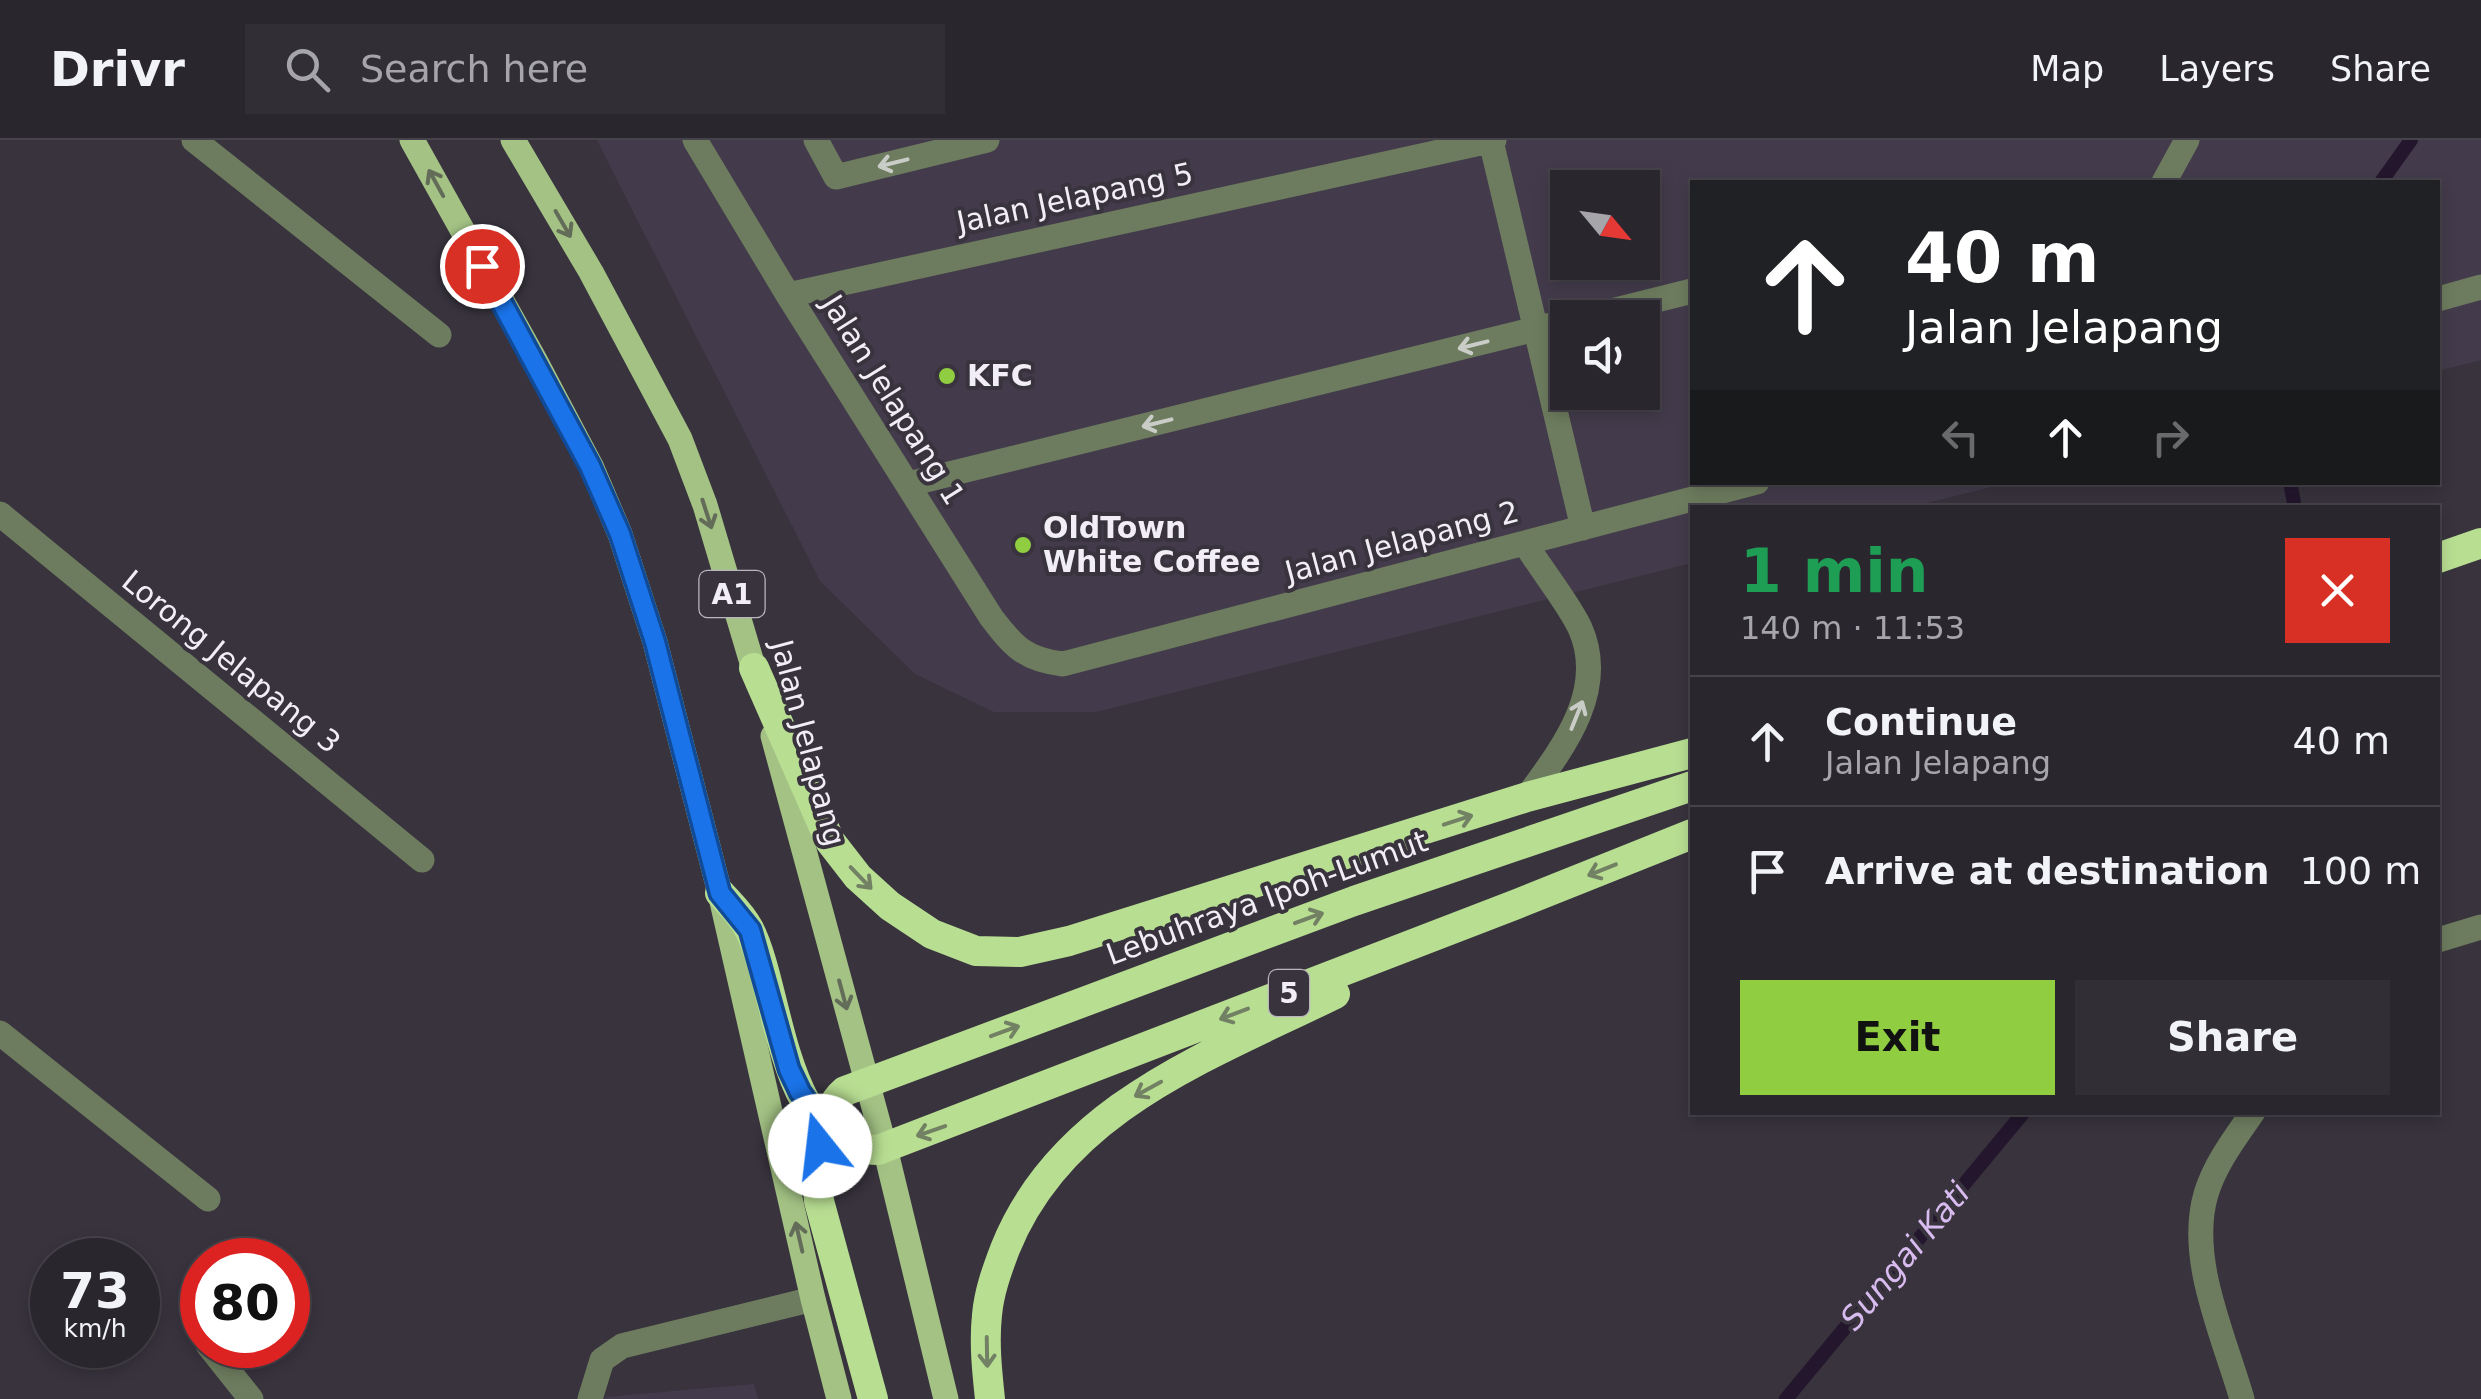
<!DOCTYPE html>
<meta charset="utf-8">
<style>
:root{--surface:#2a262e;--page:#322e36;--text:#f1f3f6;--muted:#a5a5aa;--line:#46434a;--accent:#90cd41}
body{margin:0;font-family:"DejaVu Sans",sans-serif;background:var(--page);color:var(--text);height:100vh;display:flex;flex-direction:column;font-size:38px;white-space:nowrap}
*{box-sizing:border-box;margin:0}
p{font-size:32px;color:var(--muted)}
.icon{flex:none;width:55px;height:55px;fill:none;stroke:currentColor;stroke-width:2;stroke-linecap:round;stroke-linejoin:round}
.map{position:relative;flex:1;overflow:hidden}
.details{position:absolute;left:1690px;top:365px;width:750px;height:610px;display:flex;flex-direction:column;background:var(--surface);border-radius:0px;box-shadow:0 5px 15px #0003,0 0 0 2px var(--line)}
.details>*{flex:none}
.banner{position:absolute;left:1690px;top:40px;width:750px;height:305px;border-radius:0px;box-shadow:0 5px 15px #0003,0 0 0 2px var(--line);background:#202124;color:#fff;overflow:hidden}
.needle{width:65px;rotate:119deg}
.tools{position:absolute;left:1550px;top:30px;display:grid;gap:20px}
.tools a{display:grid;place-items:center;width:110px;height:110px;border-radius:0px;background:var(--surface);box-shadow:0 5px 15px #0003,0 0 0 2px var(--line);font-size:50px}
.speed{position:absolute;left:30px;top:1098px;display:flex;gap:20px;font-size:50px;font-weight:700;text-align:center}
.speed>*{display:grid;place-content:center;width:130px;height:130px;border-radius:50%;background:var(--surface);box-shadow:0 5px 15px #0003,0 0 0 2px var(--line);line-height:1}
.speed small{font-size:25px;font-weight:400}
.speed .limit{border:15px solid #d22;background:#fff;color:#111}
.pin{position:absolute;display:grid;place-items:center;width:85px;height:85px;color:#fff;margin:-42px;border:5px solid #fff;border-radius:50%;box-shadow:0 2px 10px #0007}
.me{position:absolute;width:110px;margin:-55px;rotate:344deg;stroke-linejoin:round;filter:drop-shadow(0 0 8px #0008)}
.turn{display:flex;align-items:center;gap:35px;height:210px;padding:0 50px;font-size:45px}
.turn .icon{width:130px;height:130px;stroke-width:2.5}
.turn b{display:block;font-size:70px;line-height:85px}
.lanes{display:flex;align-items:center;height:95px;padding:0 50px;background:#0003;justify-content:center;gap:50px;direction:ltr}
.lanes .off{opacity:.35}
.round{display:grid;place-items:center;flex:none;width:105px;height:105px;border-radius:0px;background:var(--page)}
.overview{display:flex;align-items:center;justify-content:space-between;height:170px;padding:0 50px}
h1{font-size:60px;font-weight:600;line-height:75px;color:#1e9e55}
.action{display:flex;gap:20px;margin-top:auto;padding:20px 50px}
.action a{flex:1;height:115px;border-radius:0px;background:var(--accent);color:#111;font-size:40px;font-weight:600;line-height:115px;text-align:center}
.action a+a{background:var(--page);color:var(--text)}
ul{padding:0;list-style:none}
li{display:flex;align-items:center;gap:30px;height:130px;padding:0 50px;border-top:2px solid var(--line)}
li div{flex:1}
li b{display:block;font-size:38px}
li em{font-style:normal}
header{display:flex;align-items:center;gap:60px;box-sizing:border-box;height:140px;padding:0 50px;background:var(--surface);border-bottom:2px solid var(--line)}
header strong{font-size:48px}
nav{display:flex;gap:55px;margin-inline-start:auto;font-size:35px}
.search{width:700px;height:90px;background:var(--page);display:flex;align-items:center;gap:25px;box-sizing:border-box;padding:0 35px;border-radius:0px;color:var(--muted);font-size:38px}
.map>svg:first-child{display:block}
.built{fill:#433b4b;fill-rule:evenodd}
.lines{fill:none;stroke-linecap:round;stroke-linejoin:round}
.stream{stroke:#23162d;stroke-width:14}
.minor{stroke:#6d7c5e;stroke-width:25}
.major{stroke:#a3c284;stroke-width:25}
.highway{stroke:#b8de92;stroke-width:30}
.oneway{stroke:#caccc8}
.oneway2{stroke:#636c59}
.oneway3{stroke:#728063}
.route-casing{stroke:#114b97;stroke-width:25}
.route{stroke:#1a73e8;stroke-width:18}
.poi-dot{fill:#90cd41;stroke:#38333d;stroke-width:4}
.labels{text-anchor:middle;stroke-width:8;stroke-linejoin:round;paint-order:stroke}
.shield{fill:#38333d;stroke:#bab6be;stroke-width:2.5}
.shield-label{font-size:28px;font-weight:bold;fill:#f2eef5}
.street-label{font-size:30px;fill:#f2eef5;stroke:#38333d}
.poi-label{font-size:30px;font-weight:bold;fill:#f2eef5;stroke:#38333d;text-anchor:start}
.water-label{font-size:32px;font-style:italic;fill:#d8bbef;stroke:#38333d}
</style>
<header>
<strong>Drivr</strong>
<div class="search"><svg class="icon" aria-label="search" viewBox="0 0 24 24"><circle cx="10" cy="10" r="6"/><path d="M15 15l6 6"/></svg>Search here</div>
<nav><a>Map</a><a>Layers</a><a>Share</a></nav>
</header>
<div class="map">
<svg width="2481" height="1259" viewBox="0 0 2481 1259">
<rect width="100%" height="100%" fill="#38333d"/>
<path class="built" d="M597 0H2481V220L2438 231V42H1692V342L2007 343 1911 367 1692 368V423L1096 572H994L915 534 820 441ZM1568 48H1642V122H1568ZM1568 178H1642V252H1568Z
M754 1244 758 1259H604L605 1257Z"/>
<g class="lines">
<path class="stream" d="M2381 42 2411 0
M2290 342 2295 368
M1786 1259 2024 972"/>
<path class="minor" d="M194 0 439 195
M695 0 788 155 991 477C1013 506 1025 520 1063 524L1757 342
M816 0 836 37 987 0
M1491 1 1583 388
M2164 42 2187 0
M788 155 1494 0
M2438 159 2481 147
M1584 178 1692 151
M909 344 1568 181
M0 374 422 720
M1525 403C1540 428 1569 464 1580 488 1608 551 1562 609 1527 657
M2438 800 2481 787
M0 893 208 1059
M208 1205 251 1259
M590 1259 602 1220 622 1206 813 1159
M2242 1259C2224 1196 2187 1119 2206 1054 2215 1024 2235 998 2253 972"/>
<path class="major" d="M412 0 535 220 591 326 620 394 655 502 720 753 813 1159 839 1259
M513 0 591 132 680 299 705 365 758 543
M773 596 885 1008 946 1259"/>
<path class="highway" d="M2438 418 2481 403
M754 528 830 701 858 737 890 766 932 794 976 811 1020 812 1069 801 1527 657 1692 613
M720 753C730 764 742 775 749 789 781 851 780 1010 878 1010L1517 764 1692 694
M873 1259 819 1061C816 1029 818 974 845 951L1354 761 1692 646
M990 1259C987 1231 984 1203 987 1175 989 1152 997 1130 1005 1109 1061 968 1209 916 1335 854"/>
</g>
<defs><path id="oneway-shaft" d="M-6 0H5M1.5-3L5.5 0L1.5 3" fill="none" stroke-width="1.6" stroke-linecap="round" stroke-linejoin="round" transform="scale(2.5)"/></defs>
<g class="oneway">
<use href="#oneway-shaft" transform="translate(893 23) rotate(166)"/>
<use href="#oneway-shaft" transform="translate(1473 205) rotate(166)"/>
<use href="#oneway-shaft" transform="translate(1157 283) rotate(166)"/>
<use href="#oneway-shaft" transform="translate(1577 575) rotate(-68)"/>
</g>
<g class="oneway2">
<use href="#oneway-shaft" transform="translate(436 43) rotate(-119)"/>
<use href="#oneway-shaft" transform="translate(563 84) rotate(60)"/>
<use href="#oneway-shaft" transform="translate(707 374) rotate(72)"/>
<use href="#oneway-shaft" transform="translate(843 855) rotate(75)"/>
<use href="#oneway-shaft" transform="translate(799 1097) rotate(-103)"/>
</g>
<g class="oneway3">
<use href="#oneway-shaft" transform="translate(1458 680) rotate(-18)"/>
<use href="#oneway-shaft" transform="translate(1602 730) rotate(158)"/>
<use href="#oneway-shaft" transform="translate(861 738) rotate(46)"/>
<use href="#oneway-shaft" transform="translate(1309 778) rotate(-20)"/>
<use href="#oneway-shaft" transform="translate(1234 874) rotate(159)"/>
<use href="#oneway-shaft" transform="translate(1005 891) rotate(-20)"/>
<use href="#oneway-shaft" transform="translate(1148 949) rotate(151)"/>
<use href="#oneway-shaft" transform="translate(931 991) rotate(161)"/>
<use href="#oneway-shaft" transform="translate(987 1212) rotate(89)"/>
</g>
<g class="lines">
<g class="route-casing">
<path id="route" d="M482 126 590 326 620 394 655 502 720 753 750 790 789 929 800 952 826 988 820 1006"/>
</g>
<use href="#route" class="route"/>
</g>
<g class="poi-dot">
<circle cx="947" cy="236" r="10"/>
<circle cx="1023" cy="405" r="10"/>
</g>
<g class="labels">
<g class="shield">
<rect x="699.5" y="431" width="65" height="46" rx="8"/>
<rect x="1269" y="830" width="40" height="46" rx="8"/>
</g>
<g class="shield-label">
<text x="732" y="464">A1</text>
<text x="1289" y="863">5</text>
</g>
<g class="street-label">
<text transform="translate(1075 58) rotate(-12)" y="10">Jalan Jelapang 5</text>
<text transform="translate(893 260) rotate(58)" y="10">Jalan Jelapang 1</text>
<text transform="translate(1402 402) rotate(-15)" y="10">Jalan Jelapang 2</text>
<text transform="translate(231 522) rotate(39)" y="10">Lorong Jelapang 3</text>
<text transform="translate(808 603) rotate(75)" y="10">Jalan Jelapang</text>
<text transform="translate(1267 758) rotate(-20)" y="10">Lebuhraya Ipoh-Lumut</text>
</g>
<g class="poi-label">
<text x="967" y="246">KFC</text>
<text x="1043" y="398">OldTown<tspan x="1043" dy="34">White Coffee</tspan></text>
</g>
<g class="water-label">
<text transform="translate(1905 1116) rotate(-50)" y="11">Sungai Kati</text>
</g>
</g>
</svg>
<div class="tools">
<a><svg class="needle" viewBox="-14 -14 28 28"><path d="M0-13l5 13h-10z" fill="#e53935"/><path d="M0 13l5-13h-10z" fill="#a5a5aa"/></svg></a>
<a><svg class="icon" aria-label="sound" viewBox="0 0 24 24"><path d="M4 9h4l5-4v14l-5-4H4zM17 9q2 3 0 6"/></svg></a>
</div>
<div class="speed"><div>73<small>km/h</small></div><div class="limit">80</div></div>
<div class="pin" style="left:482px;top:126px;background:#d93025"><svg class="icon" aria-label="arrive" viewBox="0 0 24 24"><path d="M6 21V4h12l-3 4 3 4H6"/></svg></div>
<svg class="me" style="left:820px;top:1006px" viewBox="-20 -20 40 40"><circle r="19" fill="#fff"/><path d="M0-13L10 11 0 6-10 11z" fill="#1a73e8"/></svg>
<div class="banner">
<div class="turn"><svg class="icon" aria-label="ahead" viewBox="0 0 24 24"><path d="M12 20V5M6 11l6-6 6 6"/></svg><div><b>40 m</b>Jalan Jelapang</div></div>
<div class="lanes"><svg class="icon off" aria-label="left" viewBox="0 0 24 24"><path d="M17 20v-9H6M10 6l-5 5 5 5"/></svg><svg class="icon" aria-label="ahead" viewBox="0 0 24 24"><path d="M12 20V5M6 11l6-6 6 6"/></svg><svg class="icon off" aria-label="right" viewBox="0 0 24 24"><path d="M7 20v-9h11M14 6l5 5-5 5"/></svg></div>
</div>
<section class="details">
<div class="overview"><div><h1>1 min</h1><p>140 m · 11:53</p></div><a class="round" style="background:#d93025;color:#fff"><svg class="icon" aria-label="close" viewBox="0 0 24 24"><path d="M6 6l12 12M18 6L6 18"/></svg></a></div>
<ul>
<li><svg class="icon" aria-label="ahead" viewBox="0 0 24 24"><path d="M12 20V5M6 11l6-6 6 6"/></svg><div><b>Continue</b><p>Jalan Jelapang</p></div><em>40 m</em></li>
<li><svg class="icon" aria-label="arrive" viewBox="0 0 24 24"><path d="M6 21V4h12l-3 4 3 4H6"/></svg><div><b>Arrive at destination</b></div><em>100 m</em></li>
</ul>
<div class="action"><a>Exit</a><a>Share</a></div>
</section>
</div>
